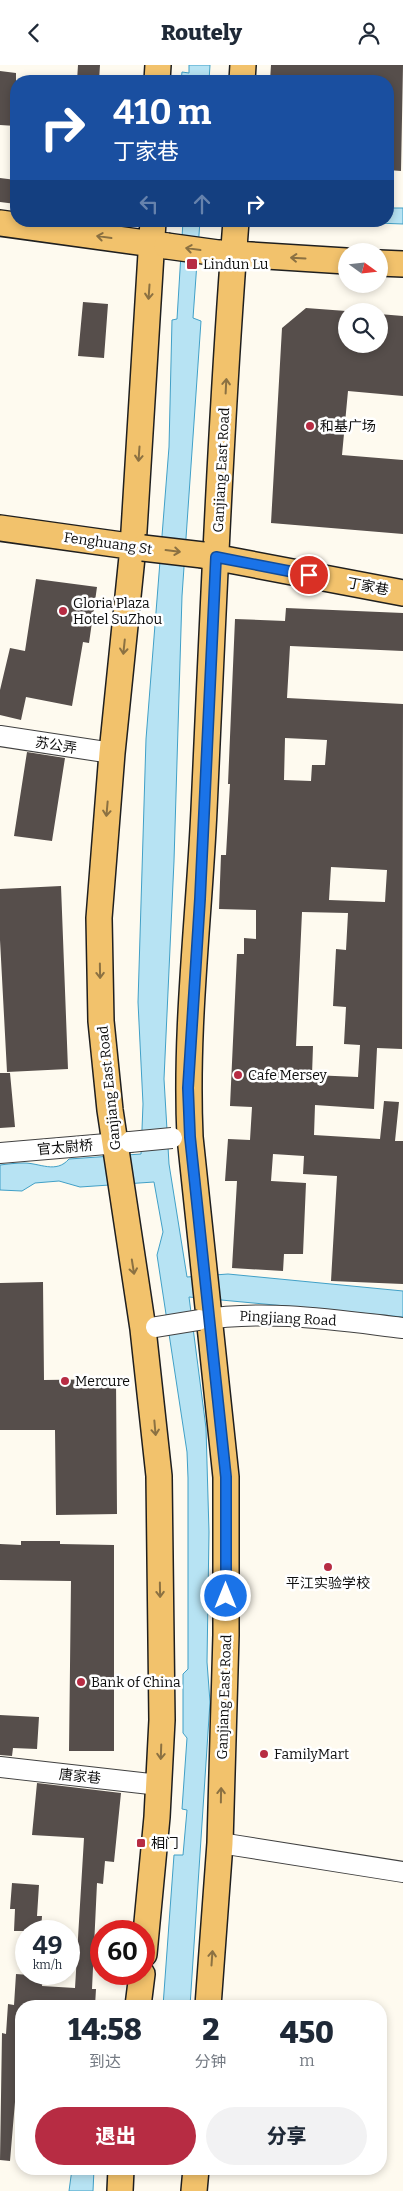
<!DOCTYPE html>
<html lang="zh">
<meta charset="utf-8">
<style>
:root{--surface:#fff;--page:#f2f2f3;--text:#1f2937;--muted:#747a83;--accent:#b72c43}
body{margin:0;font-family:Bitter,"Noto Sans SC",serif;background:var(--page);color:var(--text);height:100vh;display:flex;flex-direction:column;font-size:19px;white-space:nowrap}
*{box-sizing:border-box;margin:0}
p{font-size:16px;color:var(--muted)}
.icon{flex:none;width:28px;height:28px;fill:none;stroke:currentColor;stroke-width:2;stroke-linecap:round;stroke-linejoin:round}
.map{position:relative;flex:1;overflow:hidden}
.drawer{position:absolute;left:15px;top:1935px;width:372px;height:175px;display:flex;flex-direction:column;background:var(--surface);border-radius:20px;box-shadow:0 2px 8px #0003}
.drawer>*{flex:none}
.guide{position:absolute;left:10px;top:10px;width:384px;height:152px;border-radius:20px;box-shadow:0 2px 8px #0003;background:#1a4fa0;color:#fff;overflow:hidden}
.needle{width:32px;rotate:105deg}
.fabs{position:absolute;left:338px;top:178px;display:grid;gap:10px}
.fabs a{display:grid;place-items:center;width:50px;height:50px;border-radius:50%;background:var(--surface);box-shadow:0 2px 8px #0003;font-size:25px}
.speed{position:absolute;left:15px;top:1855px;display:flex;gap:10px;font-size:25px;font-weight:700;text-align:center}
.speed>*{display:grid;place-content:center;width:65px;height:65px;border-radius:50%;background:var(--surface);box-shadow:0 2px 8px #0003;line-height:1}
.speed small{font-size:12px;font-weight:400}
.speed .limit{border:8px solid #d22;background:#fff;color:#111}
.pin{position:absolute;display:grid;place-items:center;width:42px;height:42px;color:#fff;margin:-21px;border:2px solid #fff;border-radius:50%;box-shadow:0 1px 5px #0007}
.me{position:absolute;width:55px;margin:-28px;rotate:0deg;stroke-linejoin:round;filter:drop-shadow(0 0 4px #0008)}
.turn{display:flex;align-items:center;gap:18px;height:105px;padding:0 20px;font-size:22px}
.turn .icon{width:65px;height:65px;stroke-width:2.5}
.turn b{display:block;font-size:35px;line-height:42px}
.lanes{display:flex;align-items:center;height:48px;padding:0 20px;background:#0003;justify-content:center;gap:25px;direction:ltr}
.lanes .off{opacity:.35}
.eta{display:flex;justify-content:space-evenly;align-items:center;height:85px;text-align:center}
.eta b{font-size:30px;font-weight:800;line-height:35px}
.cta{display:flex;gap:10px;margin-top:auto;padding:10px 20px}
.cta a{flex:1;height:58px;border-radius:30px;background:var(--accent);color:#fff;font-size:20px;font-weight:800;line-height:58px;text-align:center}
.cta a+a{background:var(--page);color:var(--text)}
header{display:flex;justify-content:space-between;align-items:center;height:65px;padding:0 20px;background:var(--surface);font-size:22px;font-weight:800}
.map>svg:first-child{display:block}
.water{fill:#b7e3f3;stroke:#41a0c7}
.building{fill:#564e4b;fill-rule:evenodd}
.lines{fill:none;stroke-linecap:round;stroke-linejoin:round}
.minor-casing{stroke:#414141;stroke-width:22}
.major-casing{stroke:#1f1f1f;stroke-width:28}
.minor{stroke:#fff;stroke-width:20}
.major{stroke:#f2c26c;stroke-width:25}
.minor-bridge-casing{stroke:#414141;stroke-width:22;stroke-linecap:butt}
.major-bridge-casing{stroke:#1f1f1f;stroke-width:28;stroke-linecap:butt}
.minor-bridge{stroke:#fff;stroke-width:20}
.major-bridge{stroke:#f2c26c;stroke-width:25}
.oneway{stroke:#8b7142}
.route-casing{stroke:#114b97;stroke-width:12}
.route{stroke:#1a73e8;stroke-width:9}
.poi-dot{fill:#b72c43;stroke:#fff;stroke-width:2}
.labels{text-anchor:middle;stroke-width:5;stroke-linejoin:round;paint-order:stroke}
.poi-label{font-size:14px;fill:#0e0e0e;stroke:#fff;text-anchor:start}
.street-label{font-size:14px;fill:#0e0e0e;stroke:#fff}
</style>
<header><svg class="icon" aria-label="back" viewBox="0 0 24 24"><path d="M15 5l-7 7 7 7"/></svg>Routely<svg class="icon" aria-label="person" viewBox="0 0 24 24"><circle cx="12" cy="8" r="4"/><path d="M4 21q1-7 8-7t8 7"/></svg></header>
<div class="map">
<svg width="403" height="2126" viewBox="0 0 403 2126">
<rect width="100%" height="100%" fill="#fefaef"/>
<path class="water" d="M189 0H210L209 16H181L182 7 189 8Z
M388 143H403V159L323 156H388Z
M183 156H200L193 253 201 256 182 531 174 796 164 1014 169 1099 187 1212 228 1209 403 1226V1252L189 1232 206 1363 209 1467 207 1597 210 1637 190 1941H163L174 1790H183L187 1745 182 1744 187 1673 183 1668V1609L188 1604V1413L187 1387 157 1190 163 1167 154 1117 80 1122 59 1116 35 1118 22 1126 0 1125V1100C8 1099 16 1098 24 1098 40 1098 56 1109 69 1094L141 1089 143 1039 138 937 146 674 169 382 172 255 177 254Z
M72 2104H94L93 2126H69Z"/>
<path class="building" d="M78 0H100L99 16H77Z
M271 0H403L401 106 388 105V16H270Z
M0 6 16 8V61L0 60Z
M0 113 16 115V139L0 137Z
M83 237 108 239 104 293 78 291Z
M306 243 346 246V279H379V249L403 251V331L348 326 342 390 403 395V469L271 458 282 263Z
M36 514 97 522 89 578 83 577 72 641 26 632 21 655 0 650V625L10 583 25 586Z
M286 543 403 548V586L290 581 287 633 403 639 402 984 377 983 374 1044 315 1040 314 1070 380 1074 384 1036 399 1037 395 1076H403V1219L331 1216 337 1111 303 1109 304 1091 273 1089 271 1116 306 1118 303 1189H284L283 1206 232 1203 237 1116H225L228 1074 250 1075 252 1042 230 1041 237 889H244V873L256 874V845L219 844 221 790H226L230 719H228L235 554 285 556ZM285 673 327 675 325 700H312L311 716 284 715ZM331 802 387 805 385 837 329 835ZM302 847 348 848 346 885 336 884 333 941 346 942 344 979 360 980 358 1012 312 1010 313 981H296Z
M27 687 65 693 52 776 14 771Z
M61 821 68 1004 7 1007 0 875V824Z
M0 1008H10L15 1062 0 1063Z
M43 1217 44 1315 116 1314 117 1449 56 1450 55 1365H0V1218Z
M21 1476H60V1479L114 1480V1686H69L71 1516 0 1515V1479L21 1480Z
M0 1650 39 1652 37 1684 13 1683 12 1691 0 1690Z
M37 1718 121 1728 114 1797 105 1796 103 1819 97 1818 92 1924H96L95 1941H64V1939L35 1937V1941H21V2038L15 2037 10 2096 0 2095 2 1968 6 1969 8 1939 14 1940 16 1909 43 1911 42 1921 75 1923 84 1773 32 1770Z
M12 1818 39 1820 37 1851H42L41 1866H14L15 1844H10Z"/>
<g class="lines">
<g class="minor-casing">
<path id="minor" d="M0 671 112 688
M0 1088 130 1077
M199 1255C267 1244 335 1255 403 1263
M0 1702 159 1720
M220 1778 403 1807"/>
</g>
<g class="major-casing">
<path id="major" d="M157 16 158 0
M242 16 243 0
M0 158 167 181
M218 188 346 196
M379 198 403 199
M0 463 143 483
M203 490 403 528
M144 1889 157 1752 162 1655 159 1411 143 1264 110 1045 101 956 99 853 112 688 133 482 153 156
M138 1941 142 1909
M208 1941 220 1778 226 1570V1412L190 1072C185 963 199 854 204 745 213 549 221 352 236 156
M120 2126 121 2104
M194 2126 196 2104"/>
</g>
<use href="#minor" class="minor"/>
<use href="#major" class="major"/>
<g class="minor-bridge-casing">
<path id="minor-bridge" d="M130 1077 172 1073
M156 1262 199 1255"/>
</g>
<g class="major-bridge-casing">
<path id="major-bridge" d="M167 181 218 188
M143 483 203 490"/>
</g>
<use href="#minor-bridge" class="minor-bridge"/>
<use href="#major-bridge" class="major-bridge"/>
</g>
<defs><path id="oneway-shaft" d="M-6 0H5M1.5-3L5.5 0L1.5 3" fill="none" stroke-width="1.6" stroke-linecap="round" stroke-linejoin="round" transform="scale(1.25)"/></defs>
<g class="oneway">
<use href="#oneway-shaft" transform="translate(104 172) rotate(-172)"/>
<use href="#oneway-shaft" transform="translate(193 184) rotate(-172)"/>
<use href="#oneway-shaft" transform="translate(298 193) rotate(-177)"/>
<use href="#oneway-shaft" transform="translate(149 227) rotate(94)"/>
<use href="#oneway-shaft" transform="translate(226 321) rotate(-87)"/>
<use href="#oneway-shaft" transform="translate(139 389) rotate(94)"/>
<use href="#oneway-shaft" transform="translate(173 486) rotate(7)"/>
<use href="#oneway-shaft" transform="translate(124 582) rotate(96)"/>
<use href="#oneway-shaft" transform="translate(107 744) rotate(95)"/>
<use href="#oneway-shaft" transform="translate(100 906) rotate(89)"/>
<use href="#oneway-shaft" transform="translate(133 1202) rotate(81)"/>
<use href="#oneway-shaft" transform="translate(155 1363) rotate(85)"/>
<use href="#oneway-shaft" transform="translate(160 1525) rotate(89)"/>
<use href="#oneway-shaft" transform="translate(161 1687) rotate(92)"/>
<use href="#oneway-shaft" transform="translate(221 1730) rotate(-89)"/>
<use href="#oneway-shaft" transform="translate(212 1893) rotate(-86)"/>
</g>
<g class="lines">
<g class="route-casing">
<path id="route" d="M226 1531V1412L190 1072 188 1023 200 834 216 492 309 510"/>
</g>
<use href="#route" class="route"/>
</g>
<g class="poi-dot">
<rect x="186" y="193" width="12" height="12" rx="2.5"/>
<circle cx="310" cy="361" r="5"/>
<circle cx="63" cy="546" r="5"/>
<circle cx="238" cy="1010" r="5"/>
<circle cx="65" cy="1316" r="5"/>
<circle cx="328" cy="1502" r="5"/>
<circle cx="81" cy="1617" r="5"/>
<circle cx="264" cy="1689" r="5"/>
<rect x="136" y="1773" width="10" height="10" rx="2.5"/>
</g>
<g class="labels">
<g class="poi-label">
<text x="203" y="204">Lindun Lu</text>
<text x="320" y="366">和基广场</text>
<text x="73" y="543">Gloria Plaza<tspan x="73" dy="16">Hotel SuZhou</tspan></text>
<text x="248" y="1015">Cafe Mersey</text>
<text x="75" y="1321">Mercure</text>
<text x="328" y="1523" text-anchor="middle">平江实验学校</text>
<text x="91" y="1622">Bank of China</text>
<text x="274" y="1694">FamilyMart</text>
<text x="151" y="1783">相门</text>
</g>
<g class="street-label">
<text transform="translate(221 405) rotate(-87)" y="5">Ganjiang East Road</text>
<text transform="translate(108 478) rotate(8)" y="5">Fenghuang St</text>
<text transform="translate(368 521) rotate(11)" y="5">丁家巷</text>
<text transform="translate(56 680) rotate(9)" y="5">苏公弄</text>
<text transform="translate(109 1023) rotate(-96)" y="5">Ganjiang East Road</text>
<text transform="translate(65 1082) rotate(-5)" y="5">官太尉桥</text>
<text transform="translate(288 1253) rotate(3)" y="5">Pingjiang Road</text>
<text transform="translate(224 1632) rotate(-88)" y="5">Ganjiang East Road</text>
<text transform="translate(80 1711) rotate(6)" y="5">唐家巷</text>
</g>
</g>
</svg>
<div class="fabs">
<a><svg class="needle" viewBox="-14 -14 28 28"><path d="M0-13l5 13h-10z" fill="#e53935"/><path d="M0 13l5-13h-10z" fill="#747a83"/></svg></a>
<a><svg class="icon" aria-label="search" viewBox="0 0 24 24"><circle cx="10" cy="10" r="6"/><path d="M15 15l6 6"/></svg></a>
</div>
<div class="speed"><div>49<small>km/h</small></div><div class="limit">60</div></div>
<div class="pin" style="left:309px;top:510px;background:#d93025"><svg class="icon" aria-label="arrive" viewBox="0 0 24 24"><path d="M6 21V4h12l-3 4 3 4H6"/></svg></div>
<svg class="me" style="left:226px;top:1531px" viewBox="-20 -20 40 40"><circle r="17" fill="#1a73e8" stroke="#fff" stroke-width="3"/><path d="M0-11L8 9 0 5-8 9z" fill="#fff"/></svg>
<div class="guide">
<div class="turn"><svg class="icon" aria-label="right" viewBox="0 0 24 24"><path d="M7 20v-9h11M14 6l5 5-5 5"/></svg><div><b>410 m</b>丁家巷</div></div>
<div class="lanes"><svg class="icon off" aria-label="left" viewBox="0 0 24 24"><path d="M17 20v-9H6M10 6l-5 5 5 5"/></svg><svg class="icon off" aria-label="ahead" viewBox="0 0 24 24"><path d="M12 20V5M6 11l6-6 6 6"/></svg><svg class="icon" aria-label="right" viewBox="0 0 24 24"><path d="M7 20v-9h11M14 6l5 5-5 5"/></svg></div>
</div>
<section class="drawer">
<div class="eta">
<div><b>14:58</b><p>到达</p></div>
<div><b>2</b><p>分钟</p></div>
<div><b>450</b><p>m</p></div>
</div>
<div class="cta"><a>退出</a><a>分享</a></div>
</section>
</div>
